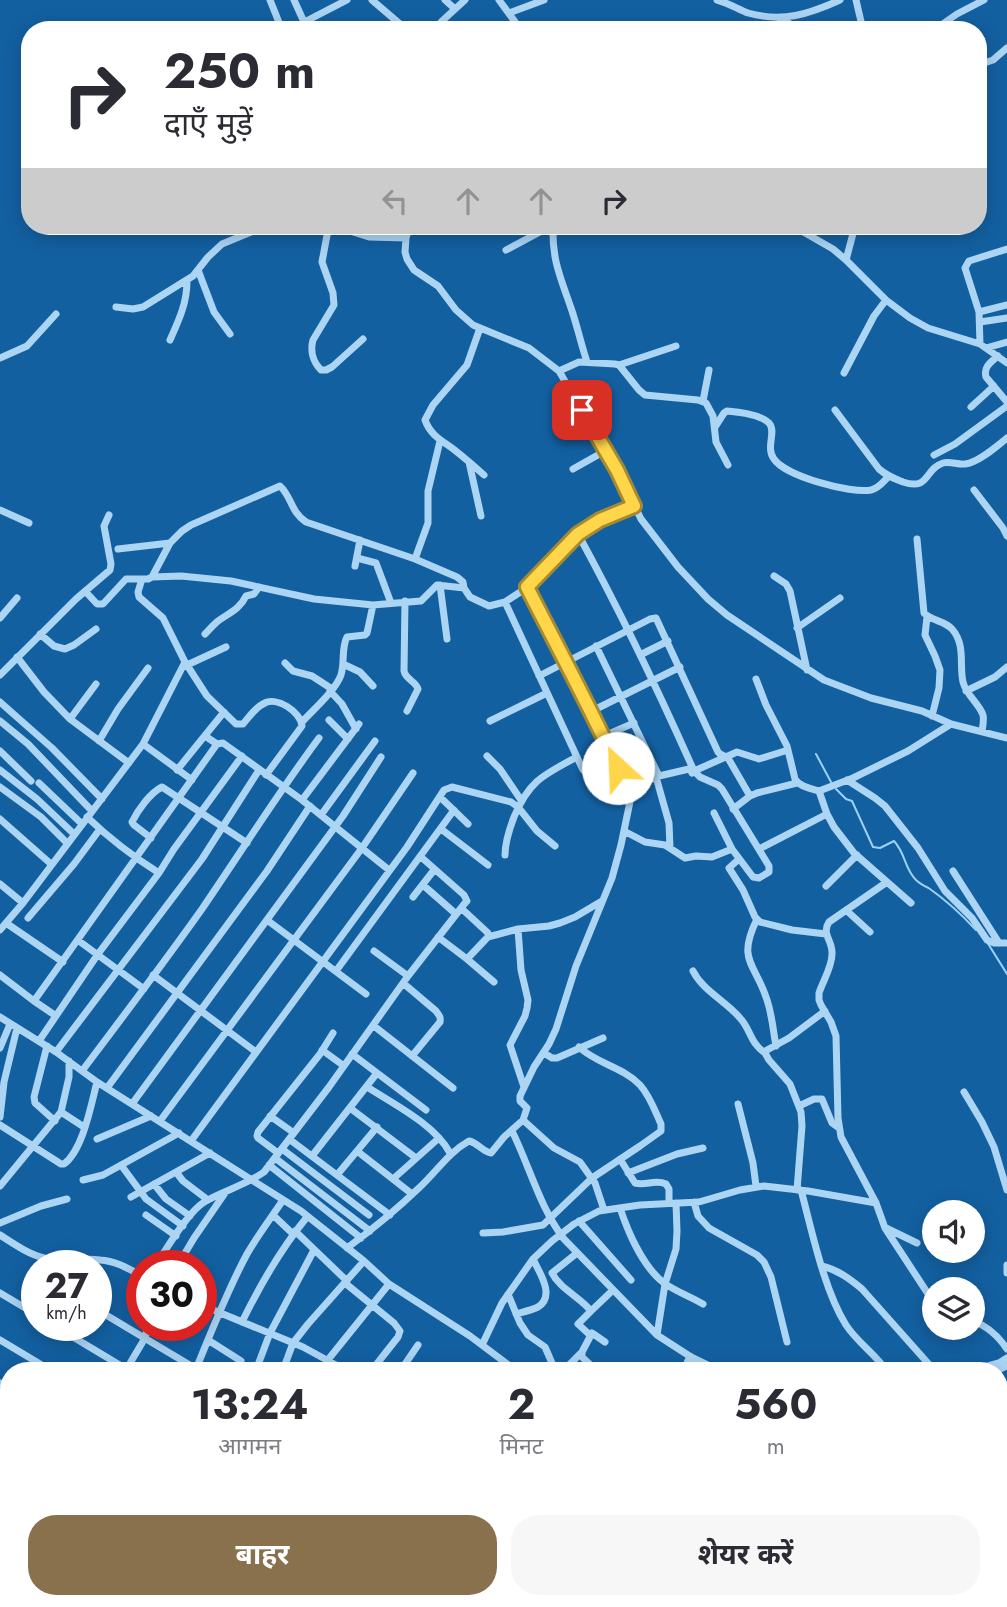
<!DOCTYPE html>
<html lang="hi">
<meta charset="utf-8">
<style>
:root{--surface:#fff;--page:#f7f7f7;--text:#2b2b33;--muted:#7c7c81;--accent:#8a714e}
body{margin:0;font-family:Jost,"Noto Sans Devanagari",sans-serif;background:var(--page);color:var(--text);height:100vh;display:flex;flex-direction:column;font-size:26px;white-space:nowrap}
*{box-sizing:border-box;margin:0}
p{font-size:23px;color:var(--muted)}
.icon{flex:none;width:38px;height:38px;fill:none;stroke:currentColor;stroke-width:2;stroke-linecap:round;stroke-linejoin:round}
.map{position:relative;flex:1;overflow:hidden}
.drawer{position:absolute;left:0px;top:1362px;width:1008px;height:247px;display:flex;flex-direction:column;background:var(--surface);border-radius:28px 28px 0 0;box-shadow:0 4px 18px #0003}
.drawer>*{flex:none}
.guide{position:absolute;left:21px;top:21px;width:966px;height:214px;border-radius:28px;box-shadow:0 4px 18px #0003;background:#fff;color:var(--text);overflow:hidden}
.controls{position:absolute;left:922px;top:1200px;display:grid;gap:14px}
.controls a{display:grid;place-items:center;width:63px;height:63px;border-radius:50%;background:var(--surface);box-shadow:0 4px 18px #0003;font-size:35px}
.speed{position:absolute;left:21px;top:1250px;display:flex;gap:14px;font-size:35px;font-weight:700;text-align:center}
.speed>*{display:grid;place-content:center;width:91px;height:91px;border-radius:50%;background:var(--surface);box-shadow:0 4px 18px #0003;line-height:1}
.speed small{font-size:18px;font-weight:400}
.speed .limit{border:10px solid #d22;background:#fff;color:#111}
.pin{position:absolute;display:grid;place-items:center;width:60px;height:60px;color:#fff;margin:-30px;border-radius:14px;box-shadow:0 4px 10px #0006}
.me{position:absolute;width:77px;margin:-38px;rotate:335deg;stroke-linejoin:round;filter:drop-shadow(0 0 5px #0008)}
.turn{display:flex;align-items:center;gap:24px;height:147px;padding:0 28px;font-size:32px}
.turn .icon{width:91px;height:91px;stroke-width:2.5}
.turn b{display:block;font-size:49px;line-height:60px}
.lanes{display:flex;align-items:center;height:66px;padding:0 28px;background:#0003;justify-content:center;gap:35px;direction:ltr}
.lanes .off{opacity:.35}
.eta{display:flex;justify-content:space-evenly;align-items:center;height:119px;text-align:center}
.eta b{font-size:42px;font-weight:700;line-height:49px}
.primary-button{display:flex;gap:14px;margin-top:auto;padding:14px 28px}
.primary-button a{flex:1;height:80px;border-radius:28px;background:var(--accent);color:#fff;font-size:28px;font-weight:700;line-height:80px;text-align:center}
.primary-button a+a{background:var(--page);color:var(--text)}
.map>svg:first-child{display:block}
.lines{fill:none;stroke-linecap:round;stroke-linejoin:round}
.stream{stroke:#9ed1f7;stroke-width:2}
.minor{stroke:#acd5f4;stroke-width:7}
.major{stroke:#fafcff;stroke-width:9}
.route-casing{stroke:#a68a30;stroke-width:18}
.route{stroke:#ffd54a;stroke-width:12}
</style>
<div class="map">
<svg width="1007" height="1607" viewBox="0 0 1007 1607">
<rect width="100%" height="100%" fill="#1360a1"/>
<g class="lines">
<path class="stream" d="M816 754 831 782
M836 789 846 799 852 801 873 847 880 848 894 841C906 854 904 868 916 880 920 884 925 886 930 889 947 901 962 915 976 930
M987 942 1007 974"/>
<path class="minor" d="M270 0 282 30
M294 0 304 22
M372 0 407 30
M445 0 455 9
M499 0 521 30
M717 0C728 3 738 9 748 13 783 23 809 14 840 0
M856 0 863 30
M509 13 544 0
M289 30 347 0
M437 30 441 22 465 0
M767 30 788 19
M934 30 957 14 984 0
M978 65 993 60 1007 48
M288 226 294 230H340L350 231 369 237 406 238
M410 226 406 238 405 252 407 259 414 270 438 286 456 310 473 325 529 348 559 371 617 470 641 519 678 567 708 599 727 615 824 680 871 698 922 711 951 724 1007 738
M553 226C552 260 560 276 571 308 577 325 581 344 587 362
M793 226 833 249 846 260 886 300 910 318 928 328 980 344 1007 363
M328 230 322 262 333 293 334 305 313 340C310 351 313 362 321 370H326L332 367 363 339
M506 250 551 226
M846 260 855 226
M198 270 214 312 230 334
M116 307 133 309 143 307 193 276 208 257 222 244 251 232 259 226
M979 312 1007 305
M980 322 1007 318
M480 328 467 365 433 405 425 420C431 437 445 442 457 452 466 459 475 467 484 475
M170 340C179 320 187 303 187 281
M980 344 979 312 965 268 969 261 1007 249
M986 348 1007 342
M998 356C991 362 983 367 986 377L1007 402
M0 358 27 346 56 314
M619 365 676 346
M559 371 579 362 615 364 619 365 639 390 645 395 698 400 706 403 713 416 716 442 728 465
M844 373 874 316 886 300
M703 401 709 370
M971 407 994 386
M835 410 879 469C887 476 893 478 903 482 930 491 924 469 943 463 950 461 958 465 965 464 978 463 997 446 1007 438
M715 427 724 413 727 411C739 412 760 414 769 423 777 432 765 447 774 459 785 476 851 494 871 490 879 488 883 482 888 477
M934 455 955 444 1007 406
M469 462 481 516
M573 469 605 451
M974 490 1003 528 1007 536
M0 510 29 523
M578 534C620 611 658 690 694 771
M917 539 924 613C932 621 945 621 952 629 966 645 959 665 963 682 966 695 979 703 983 715 984 720 983 726 982 731
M118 549 170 543
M357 558 376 563 391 603
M415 559 428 523V491L440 441
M355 566 360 540
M774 576 786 584 790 591 807 670
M152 577 181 576 231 581 314 599 373 605 421 601 437 585 464 588
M142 579 138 592 139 597 163 618 185 662 207 696 236 724H243C249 717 255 708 263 704 276 695 301 712 302 726L266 775
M440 585 447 639
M528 587 565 663 592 711 631 796
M85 591 97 604H103L126 579H148L152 577 170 543 182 531 191 525 280 486C292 497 290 511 306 522L415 559 457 577 463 582 464 588 470 597 489 606 505 602 528 587 578 534 600 520 634 506
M405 601 404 671C406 680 416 681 418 689L407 711
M505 602 583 770 593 778H596L618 768
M927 617 925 635 935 656 940 670 939 688 932 716
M0 618 17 598
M797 628 840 598
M40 634 54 646 65 649 74 645 96 629
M205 634C209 630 213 625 218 621 229 613 240 609 246 596L254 594 259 587
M596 646 659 776
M640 655 668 641
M17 657 44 692 70 719 129 763
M285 663 293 671 312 676 332 689
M343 664 360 672 373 686
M187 665 226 647
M0 675 76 599 110 570 111 564 104 526 109 515
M539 676 650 619 656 618 718 752 720 754 728 758 750 796
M756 679 766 705 787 746 795 779C800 787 810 788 819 791L827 814 834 827 854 853 911 903
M330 691 342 704 356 729
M966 691 995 677 1007 667
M0 702 52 748 102 799
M592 711 680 667
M70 719 96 684
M329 720 348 739
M0 721 28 744 92 811
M490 721 547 693
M302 722C314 709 335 691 341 675 345 662 341 648 347 637L365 635 367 633 373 605
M205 736 217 744 223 743 302 800 389 870
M604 736 634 723
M99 741 118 709 148 668
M143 744 192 780
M0 751 31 781
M487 756 500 769 521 800
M0 770 37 799 74 834
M177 770 224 712
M692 773 694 771 737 752 759 759 788 750
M656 777 669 823 670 848
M847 780 875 798 885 806 918 848 945 891 972 918 987 940 994 943H1007
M39 783 82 824
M0 787 41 817 67 843
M819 791 853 778 908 751 951 724
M440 797 468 824
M302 800 359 724
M733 809 750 796 757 793 797 783
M321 815 375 741
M87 817C110 839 132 856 159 873
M0 819 51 864
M441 829 488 865
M624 831 645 842 665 845 685 858 696 856 712 857 732 849
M151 838 134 825 132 822C138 810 150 793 162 787L247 843
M759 849 827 814
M505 855C505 842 509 830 514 817 529 781 543 775 577 757
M739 859 729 868 743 890 755 917 760 922 792 930 826 934
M953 871 999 943
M887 882 829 922C821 934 833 941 832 954 832 967 823 981 819 993V1000L821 1005 831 1022 836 1036 838 1118 841 1137 876 1203 885 1228 934 1303
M0 884 23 903
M423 885 456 914
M826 886 857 855
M413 897 434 870
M461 908 488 933V937L485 940 467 959
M846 910 870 932
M28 918 74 864 100 829
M757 919C737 960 754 962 766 997 772 1013 773 1030 776 1046
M267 920 366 994
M6 923 63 962
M518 929 521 970 528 1000 527 1008 525 1016 510 1045 524 1087
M0 930 23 903 143 744 185 662
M438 937 467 959 494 982
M488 937 518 929 549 926 560 923 575 917 602 901
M79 941 144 989
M374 951 408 976
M336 971 454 810
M693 971C703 991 726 1001 740 1018 751 1030 750 1043 765 1053
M0 975 34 1001
M153 975 256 1052
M403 983 436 1011C439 1015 441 1017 440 1022L412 1056
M56 1016 34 1001 217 744
M0 1017 56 1052 97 1082 301 1211 364 1261 389 1284 470 1336 515 1370
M374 1026 453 1088
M39 1041 98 954 159 873 174 849 242 756
M47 1046 34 1097 35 1103 55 1121
M0 1048 10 1024
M322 1050 344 1066
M56 1052 202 859 259 770
M544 1053 552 1058H557L603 1038
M352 1054 426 1110
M82 1071C122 1018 163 964 202 909 241 852 278 793 319 738
M367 1087C394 1104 435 1125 450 1153
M107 1088 267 871 310 806
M964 1092 982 1122 994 1147 1007 1190
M132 1104 343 816 381 757
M738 1104 753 1163 756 1186
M799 1106 814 1099H822L832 1123 839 1128
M350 1108 416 1158
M61 1112 84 1127
M270 1116 294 1133
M0 1117 4 1082 17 1028
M523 1120 554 1148 580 1162 595 1183 604 1210
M160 1121 362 848 413 773
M0 1125 61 1164H64C83 1150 91 1105 97 1082
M512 1131C529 1165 540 1208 564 1239L657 1335 691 1357 718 1370
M97 1139 151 1116
M289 1139 390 1215
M191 1141 407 847 444 790 452 787 511 802 518 807 537 831 555 846
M282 1149 369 1215
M357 1151 412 1194
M278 1153 258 1138 257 1136 258 1132 320 1054 333 1033
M312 1156 377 1073
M275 1158 370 1231
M620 1159 635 1183C646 1186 655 1179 666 1184L669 1189V1203
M121 1165 146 1199 183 1226
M269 1165 361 1238
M176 1172 183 1181 208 1200
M628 1173 677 1154 703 1148
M337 1175 377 1127
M393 1179 439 1138
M83 1180 103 1175 179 1133
M154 1184 166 1199 190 1216
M0 1186 61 1112 69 1077V1061
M797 1190 802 1126 801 1112 790 1084 769 1060 765 1053 767 1050 789 1038 825 1011
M801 1190C812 1231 824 1290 846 1325 857 1342 875 1354 886 1370
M131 1197 210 1153
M694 1202 698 1216 709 1228 757 1255 764 1262 771 1277 787 1342
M620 1208C628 1232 643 1267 664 1283 675 1291 691 1297 703 1304
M146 1215 176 1236
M273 1215 293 1234
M579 1221 631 1280
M0 1223 41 1206 67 1199
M886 1228 917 1243
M295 1231 347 1281
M483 1233 503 1232 543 1225 592 1178 640 1146 661 1131V1124C655 1111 650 1096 640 1085 623 1067 597 1064 579 1047
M0 1235C14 1244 28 1254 44 1258 63 1263 82 1257 100 1260 116 1261 129 1269 142 1276
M347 1248C373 1229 397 1209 420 1187 437 1171 449 1152 469 1141 478 1143 483 1152 491 1153L504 1137 523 1120 527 1108 520 1101V1096L534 1067 549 1044 556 1029 576 966 612 878 621 845 632 792 636 786 659 776 689 769 694 771 700 777 718 785 722 789 769 866V872L759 878 753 877 732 849 714 813
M577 1253 552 1273C560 1289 580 1297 591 1311L578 1324 591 1336
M156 1265C167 1248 189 1210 206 1201 225 1190 246 1185 264 1172L329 1087 408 976 465 903 467 901 464 895 421 857
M178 1265 194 1238 225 1193
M1007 1265V1273
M822 1266C838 1270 850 1279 862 1289L934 1370
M345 1283 394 1323 400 1331 398 1337 372 1370
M0 1293 37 1315
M508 1294 520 1323 528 1335 545 1347 555 1370
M201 1305 303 1347 345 1370
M96 1309 198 1370
M591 1311 613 1290
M516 1314C523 1312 532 1310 538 1307 556 1296 539 1272 533 1259
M973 1321C987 1326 999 1337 1007 1349
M242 1322C261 1283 280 1250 307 1217
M53 1325 128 1370
M657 1335 665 1284 676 1249 677 1231 676 1203
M0 1340 50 1370
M208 1340 241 1361
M482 1345 502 1303 533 1259 552 1241 574 1224 599 1211 640 1205 699 1202 740 1190 764 1186 808 1191 876 1203
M582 1352V1357L596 1370
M327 1361 389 1284
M196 1369C212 1330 227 1291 247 1254 258 1235 271 1218 283 1200
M126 1370 145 1338 148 1325
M256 1370 270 1333 314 1250
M283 1370 293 1343 308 1324 364 1261
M401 1370 418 1345
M564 1370 582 1352 592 1333 605 1342
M684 1370 690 1356
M973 1370 999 1363 1007 1358
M998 1370 1007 1366
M0 1383 9 1388
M999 1470 1007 1468
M0 1524 9 1506
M999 1528H1007
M75 1600 88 1607
M353 1600 365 1607
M426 1600 438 1607
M528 1600 532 1607
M611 1600 618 1607
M728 1600 731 1607
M963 1600 964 1607
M856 1603H914
M6 1607 9 1600
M48 1607 51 1600
M111 1607 116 1600
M554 1607 561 1600
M563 1607 571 1600
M634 1607 645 1600
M777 1607 782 1600
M930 1607V1600
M1000 1607 1001 1595"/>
<path class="major" d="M0 1446 9 1451
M0 1454 9 1459
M245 1600 257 1607
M257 1600 270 1607"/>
</g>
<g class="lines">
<g class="route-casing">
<path id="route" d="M582 410 617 470 634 506 600 520 578 534 527 587C558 648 590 707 618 768"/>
</g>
<use href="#route" class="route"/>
</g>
</svg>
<div class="controls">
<a><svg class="icon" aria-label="sound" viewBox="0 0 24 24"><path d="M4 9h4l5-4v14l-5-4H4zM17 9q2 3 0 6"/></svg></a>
<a><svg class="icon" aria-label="layers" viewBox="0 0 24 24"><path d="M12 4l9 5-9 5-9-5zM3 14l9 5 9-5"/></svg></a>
</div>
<div class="speed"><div>27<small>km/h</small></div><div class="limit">30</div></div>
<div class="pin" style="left:582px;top:410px;background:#d93025"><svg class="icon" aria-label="arrive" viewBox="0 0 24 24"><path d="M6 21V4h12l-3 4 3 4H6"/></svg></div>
<svg class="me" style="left:618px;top:768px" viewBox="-20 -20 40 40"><circle r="19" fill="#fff"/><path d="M0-13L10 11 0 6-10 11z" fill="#ffd54a"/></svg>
<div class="guide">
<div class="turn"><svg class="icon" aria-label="right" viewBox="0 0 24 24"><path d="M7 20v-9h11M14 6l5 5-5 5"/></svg><div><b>250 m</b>दाएँ मुड़ें</div></div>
<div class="lanes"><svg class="icon off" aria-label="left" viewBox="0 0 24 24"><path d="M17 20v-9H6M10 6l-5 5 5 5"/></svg><svg class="icon off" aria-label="ahead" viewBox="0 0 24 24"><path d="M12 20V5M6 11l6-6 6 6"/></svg><svg class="icon off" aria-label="ahead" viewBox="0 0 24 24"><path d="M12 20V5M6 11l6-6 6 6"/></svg><svg class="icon" aria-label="right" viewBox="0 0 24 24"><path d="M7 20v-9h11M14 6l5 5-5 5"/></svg></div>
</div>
<section class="drawer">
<div class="eta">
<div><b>13:24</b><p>आगमन</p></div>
<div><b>2</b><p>मिनट</p></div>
<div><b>560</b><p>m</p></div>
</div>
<div class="primary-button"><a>बाहर</a><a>शेयर करें</a></div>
</section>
</div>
